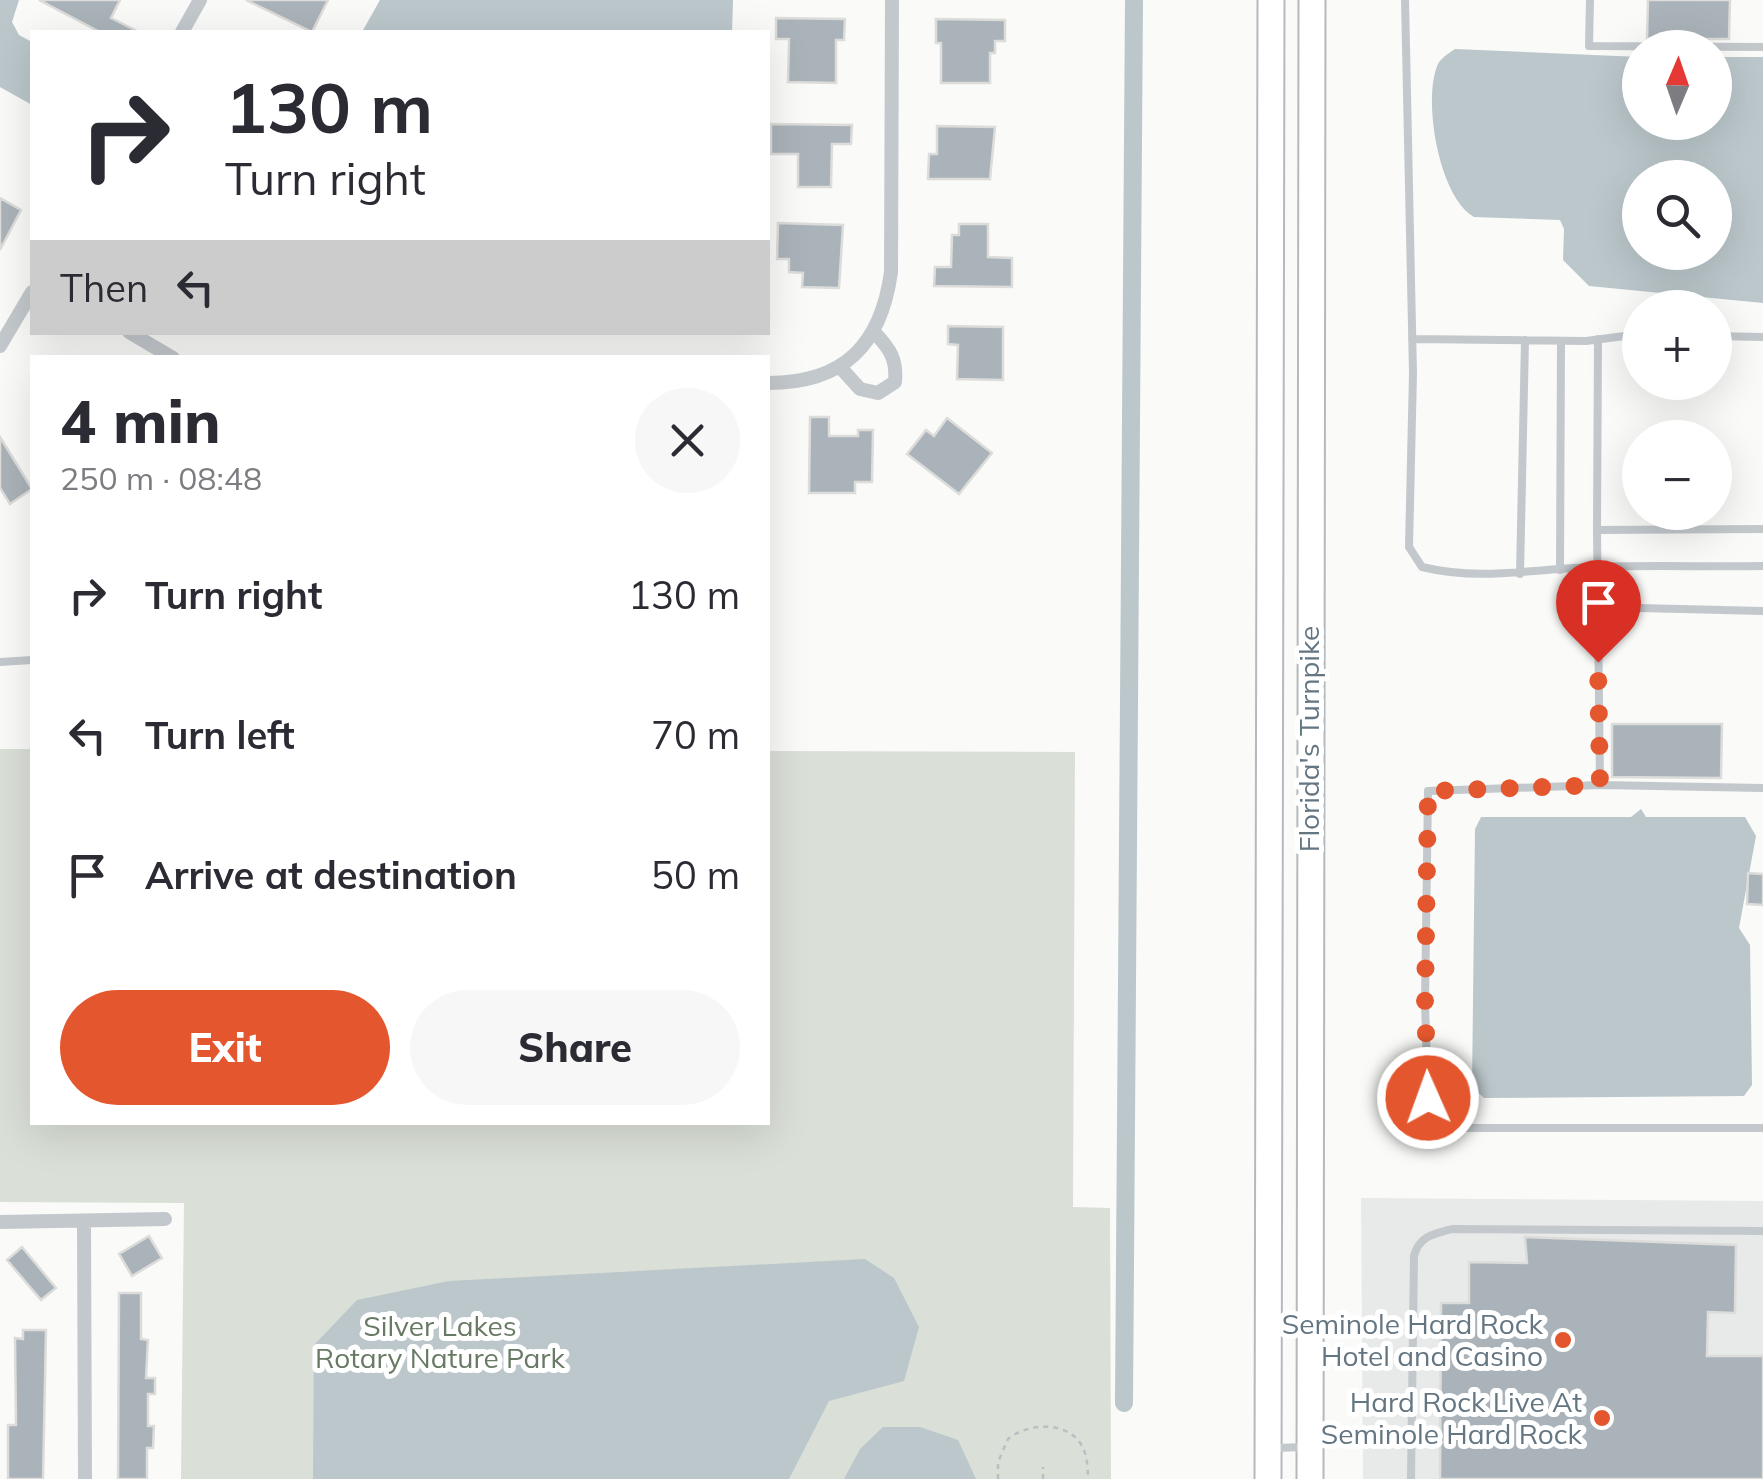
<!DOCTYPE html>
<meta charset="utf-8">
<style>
:root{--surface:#fff;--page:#f7f7f7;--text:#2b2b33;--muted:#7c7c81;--accent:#e4572e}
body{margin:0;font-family:Mulish,sans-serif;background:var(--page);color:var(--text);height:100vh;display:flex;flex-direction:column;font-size:38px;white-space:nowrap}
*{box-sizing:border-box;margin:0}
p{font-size:32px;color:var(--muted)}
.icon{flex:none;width:55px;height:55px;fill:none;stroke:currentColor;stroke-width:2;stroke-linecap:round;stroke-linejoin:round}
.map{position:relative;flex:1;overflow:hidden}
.sheet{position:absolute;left:30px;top:355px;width:740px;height:770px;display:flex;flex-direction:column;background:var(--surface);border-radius:0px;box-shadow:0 10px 40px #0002}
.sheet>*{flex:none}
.guide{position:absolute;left:30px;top:30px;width:740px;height:305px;border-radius:0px;box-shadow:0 10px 40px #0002;background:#fff;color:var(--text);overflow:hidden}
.needle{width:65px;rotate:2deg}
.controls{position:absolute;left:1622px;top:30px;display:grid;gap:20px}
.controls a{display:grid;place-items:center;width:110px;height:110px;border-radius:50%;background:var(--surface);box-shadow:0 10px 40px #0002;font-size:50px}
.pin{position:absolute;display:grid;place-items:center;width:85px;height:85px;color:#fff;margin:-102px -42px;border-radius:50% 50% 50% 0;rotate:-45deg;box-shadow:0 0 10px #0007}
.pin .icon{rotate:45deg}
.me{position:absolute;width:110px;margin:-55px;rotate:358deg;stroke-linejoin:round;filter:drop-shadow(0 0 8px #0008)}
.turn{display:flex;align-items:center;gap:35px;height:210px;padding:0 30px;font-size:45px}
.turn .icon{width:130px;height:130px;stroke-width:2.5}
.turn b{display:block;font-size:70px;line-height:85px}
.then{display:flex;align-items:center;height:95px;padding:0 30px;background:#0003;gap:20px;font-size:38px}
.round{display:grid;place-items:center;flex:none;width:105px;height:105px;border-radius:52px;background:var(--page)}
.headline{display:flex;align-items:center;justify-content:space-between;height:170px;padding:0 30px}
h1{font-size:60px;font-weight:800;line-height:75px}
.cta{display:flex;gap:20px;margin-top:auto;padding:20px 30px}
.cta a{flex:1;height:115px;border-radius:60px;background:var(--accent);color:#fff;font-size:40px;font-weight:800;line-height:115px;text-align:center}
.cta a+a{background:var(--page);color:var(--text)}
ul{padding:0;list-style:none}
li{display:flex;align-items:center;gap:30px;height:140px;padding:0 30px}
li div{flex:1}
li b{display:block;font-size:38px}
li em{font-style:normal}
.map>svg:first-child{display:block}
.built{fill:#e8e9e9}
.green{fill:#dadfd7}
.water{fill:#bbc7cb;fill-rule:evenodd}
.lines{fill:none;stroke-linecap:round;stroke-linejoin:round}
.canal{stroke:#bbc7cb;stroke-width:18}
.building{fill:#aab3b9;stroke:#dcdcda;stroke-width:2.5}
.motorway-casing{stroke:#b4b9bd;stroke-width:29}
.path{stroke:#bbbfc2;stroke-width:2.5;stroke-dasharray:5 5;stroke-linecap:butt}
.service{stroke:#c3c8cc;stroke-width:8}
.minor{stroke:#c3c8cc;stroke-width:14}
.motorway{stroke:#fff;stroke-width:25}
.route{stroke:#e4572e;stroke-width:18;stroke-dasharray:0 32.4}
.poi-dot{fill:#e4572e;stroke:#fff;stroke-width:4}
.labels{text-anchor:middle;stroke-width:10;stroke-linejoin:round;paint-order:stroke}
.street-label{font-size:28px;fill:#657683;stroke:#fff}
.poi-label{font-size:28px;fill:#657683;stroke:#fff;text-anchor:end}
.park-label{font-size:28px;fill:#687a64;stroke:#fff}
</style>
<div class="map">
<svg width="1763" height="1479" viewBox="0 0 1763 1479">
<rect width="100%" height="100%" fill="#fafaf8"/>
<path class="built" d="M1361 1198 1763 1201V1479H1363Z"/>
<path class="green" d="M0 749H32V1122H768V751L1075 752 1073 1207 1110 1208 1111 1479H181L184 1203 0 1202Z"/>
<path class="water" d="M0 0H19L12 22 19 35 32 42V105L0 87Z
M380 0H733L732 32H362Z
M1455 49 1640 57V122H1715V57H1763V303L1589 286 1563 260 1564 229 1560 220 1474 217C1439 198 1422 99 1438 64 1441 58 1449 53 1455 49ZM1640 178H1715V252H1640Z
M1641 809 1646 817H1745L1756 836 1739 928 1750 945 1752 1085 1744 1096 1484 1098 1472 1087 1475 829 1481 817H1631Z
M865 1259 894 1278 919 1327 904 1381 829 1401 789 1479H313L314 1345 357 1300 449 1281Z
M883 1427H920L958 1440 976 1479H844L860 1449Z"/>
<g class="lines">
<path class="canal" d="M1124 1403 1134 0"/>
</g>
<path class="building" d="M39 0H120L111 18 139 32H100Z
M246 0H328L312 32Z
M1648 0H1730L1729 39H1647Z
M776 18 845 19 844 40H836V83L788 82 789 39H776Z
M936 19 1005 20V41H995V53H990V83H941V43H936Z
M771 124 852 125 851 144H832L831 187H798V154H771Z
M937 126 995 127 990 179H928L929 154H937Z
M0 198 21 210 0 250Z
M778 223 843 225 839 288 802 287 803 273 789 272V259H777Z
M959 224H988V257L1012 258V287L934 286 935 267H951L952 235H959Z
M948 326 1003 327V380L957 379 958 345 948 344Z
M810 417H829V436H858V430H873L872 482H855V493H809Z
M947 418 992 453 959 494 907 454 926 430 934 436Z
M0 437 32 489 10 504 0 488Z
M1612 724H1722L1721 778 1612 777Z
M1748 873 1763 874V905L1747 904Z
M149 1236 162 1258 132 1276 119 1254Z
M1525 1237 1736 1245 1735 1313 1708 1312 1707 1356H1763V1479H1440L1441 1303H1469V1262L1527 1263Z
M22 1247 56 1288 41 1300 7 1260Z
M119 1293H141V1339L148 1340 146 1378H155V1394H148V1426H154L153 1448H147V1479H118Z
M23 1330H46L43 1479H8V1425H16L15 1338 23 1339Z"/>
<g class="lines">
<g class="motorway-casing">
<path id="motorway" d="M1268 1479 1271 0
M1310 1479 1312 0"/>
</g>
<path class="path" d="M998 1479V1462L1008 1439C1027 1423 1068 1420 1082 1446 1087 1455 1088 1468 1088 1479
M1043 1479V1467"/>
<path class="service" d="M1405 0 1413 373 1409 547 1422 567C1478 581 1535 569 1592 567 1649 565 1706 567 1763 566
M1590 0 1589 46 1763 47
M1715 336 1763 337
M1412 339 1586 341 1640 334
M1597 530 1598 339
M1560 570 1561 341
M1520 574 1525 340
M1598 607 1763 611
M0 662 32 660
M1600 785 1597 530 1763 529
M1763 788 1600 785 1428 791 1425 1003 1428 1098 1438 1128H1763
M1275 1448 1306 1447
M1411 1479 1414 1256C1419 1236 1433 1234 1452 1229L1763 1231"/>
<path class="minor" d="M182 32 200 0
M129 332 173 358
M0 346 32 292
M840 367 860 389 878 393 895 382C897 359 890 349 875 333
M768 383C844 383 881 345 891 272L892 0
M0 1222 165 1219
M84 1223 85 1479"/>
<use href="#motorway" class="motorway"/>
</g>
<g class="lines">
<path class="route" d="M1428 1098 1425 1002 1428 791 1600 785 1598 662"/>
</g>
<g class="poi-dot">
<circle cx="1563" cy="1340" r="10"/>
<circle cx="1602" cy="1418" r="10"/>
</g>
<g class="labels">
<g class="street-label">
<text transform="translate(1309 739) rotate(-90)" y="10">Florida's Turnpike</text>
</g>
<g class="poi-label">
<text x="1543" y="1334">Seminole Hard Rock<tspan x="1543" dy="32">Hotel and Casino</tspan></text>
<text x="1582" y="1412">Hard Rock Live At<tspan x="1582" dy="32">Seminole Hard Rock</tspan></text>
</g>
<g class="park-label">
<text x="440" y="1336">Silver Lakes<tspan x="440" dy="32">Rotary Nature Park</tspan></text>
</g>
</g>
</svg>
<div class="controls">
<a><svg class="needle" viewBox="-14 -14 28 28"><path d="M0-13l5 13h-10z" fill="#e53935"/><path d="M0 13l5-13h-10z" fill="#7c7c81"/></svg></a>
<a><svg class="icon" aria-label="search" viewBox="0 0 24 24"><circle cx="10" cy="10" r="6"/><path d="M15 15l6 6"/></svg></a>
<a>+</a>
<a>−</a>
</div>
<div class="pin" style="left:1598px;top:662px;background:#d93025"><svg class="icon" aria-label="arrive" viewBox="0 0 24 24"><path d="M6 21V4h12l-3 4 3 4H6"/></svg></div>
<svg class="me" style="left:1428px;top:1098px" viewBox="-20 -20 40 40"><circle r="17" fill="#e4572e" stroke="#fff" stroke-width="3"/><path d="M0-11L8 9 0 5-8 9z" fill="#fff"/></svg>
<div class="guide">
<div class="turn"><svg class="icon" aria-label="right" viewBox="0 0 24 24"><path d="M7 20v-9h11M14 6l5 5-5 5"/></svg><div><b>130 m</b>Turn right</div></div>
<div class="then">Then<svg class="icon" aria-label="left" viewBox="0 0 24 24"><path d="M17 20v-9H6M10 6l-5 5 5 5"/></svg></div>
</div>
<section class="sheet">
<div class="headline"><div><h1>4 min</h1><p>250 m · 08:48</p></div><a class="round"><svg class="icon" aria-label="close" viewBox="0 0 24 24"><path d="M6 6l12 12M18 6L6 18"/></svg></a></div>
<ul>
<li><svg class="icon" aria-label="right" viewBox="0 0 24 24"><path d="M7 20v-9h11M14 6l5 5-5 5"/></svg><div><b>Turn right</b></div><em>130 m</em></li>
<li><svg class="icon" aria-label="left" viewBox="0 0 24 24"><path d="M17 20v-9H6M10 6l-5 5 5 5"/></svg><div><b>Turn left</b></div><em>70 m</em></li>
<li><svg class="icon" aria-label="arrive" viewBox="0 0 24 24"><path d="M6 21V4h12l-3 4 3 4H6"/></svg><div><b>Arrive at destination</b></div><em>50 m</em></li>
</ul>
<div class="cta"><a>Exit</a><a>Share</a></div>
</section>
</div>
